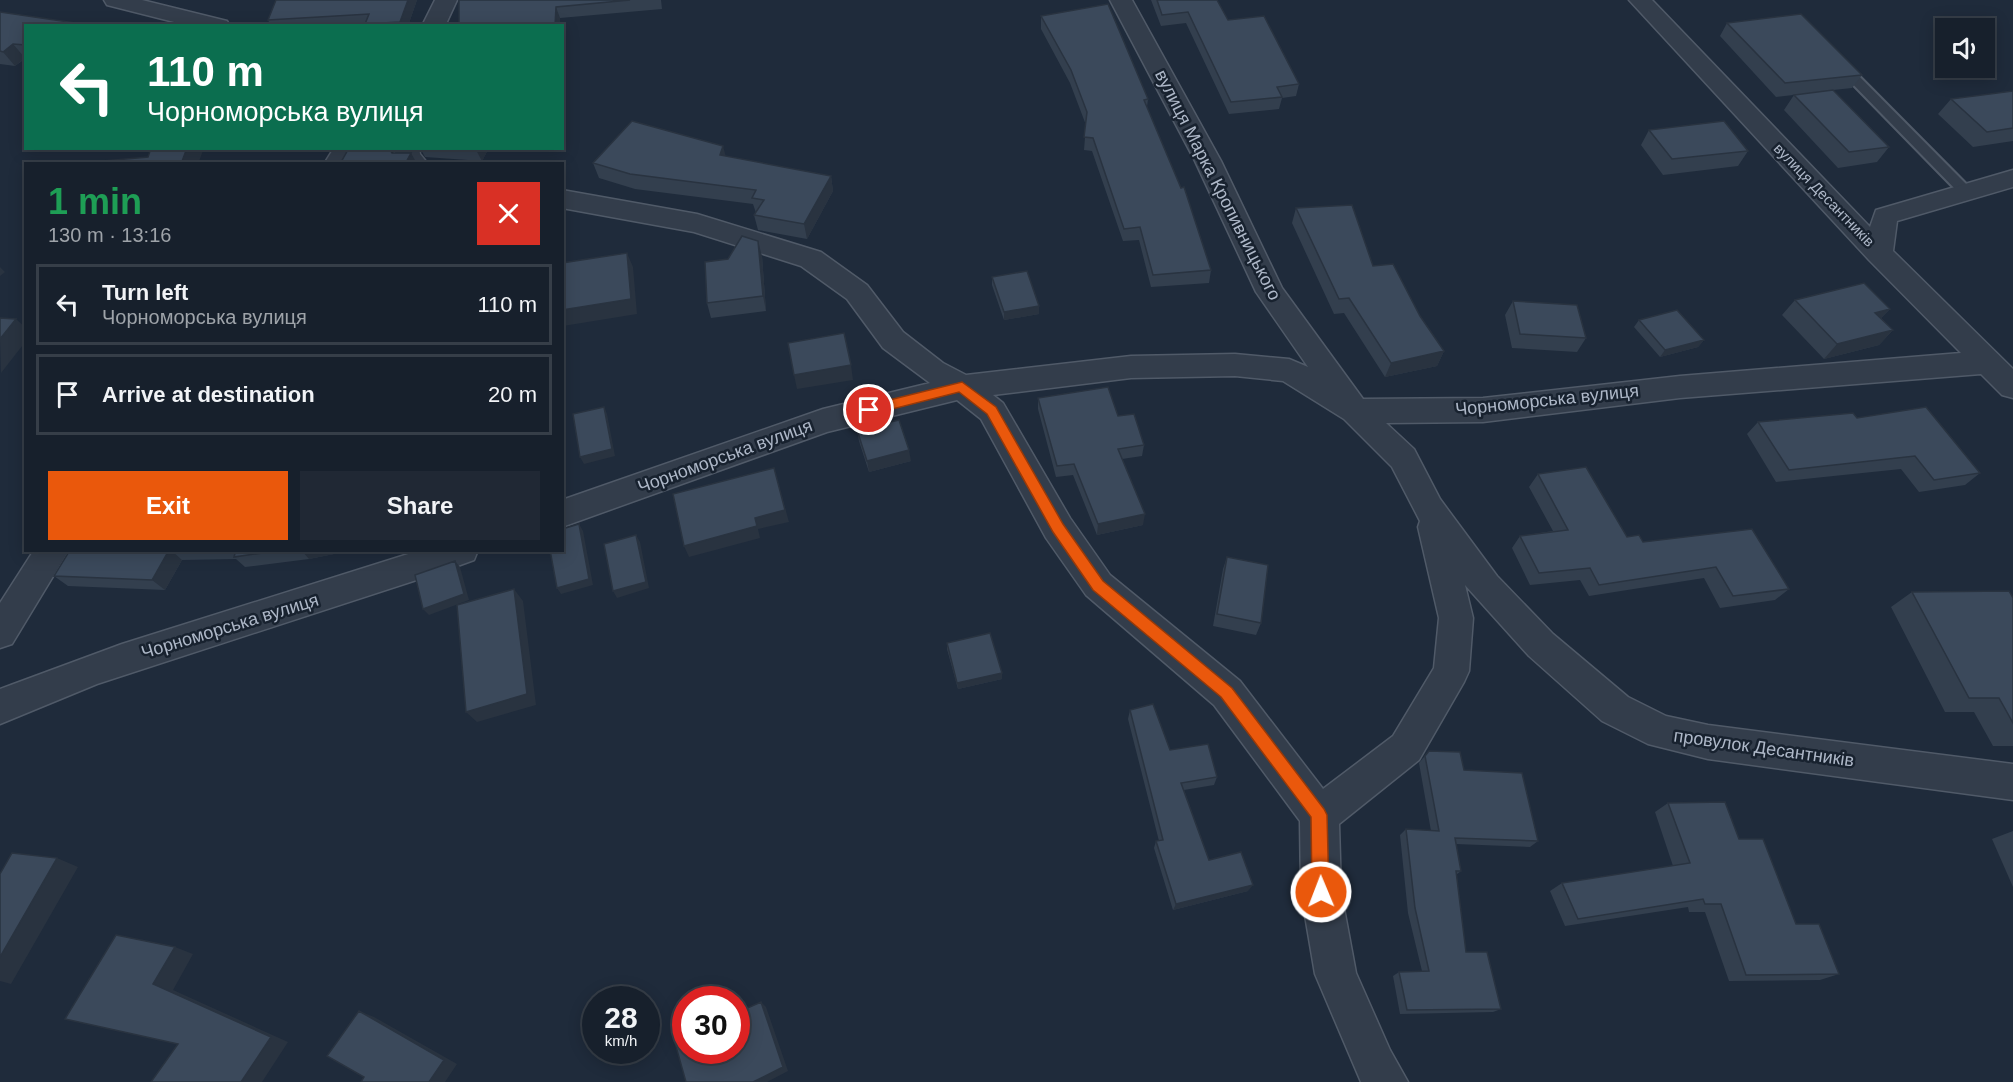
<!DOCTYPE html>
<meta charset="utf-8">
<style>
:root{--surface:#17202c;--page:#202834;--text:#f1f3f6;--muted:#9ea3a9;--line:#363e48;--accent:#ea580c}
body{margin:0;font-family:Arial,sans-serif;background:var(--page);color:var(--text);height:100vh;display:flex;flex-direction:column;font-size:22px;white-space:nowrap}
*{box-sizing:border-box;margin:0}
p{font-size:20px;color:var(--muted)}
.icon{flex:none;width:33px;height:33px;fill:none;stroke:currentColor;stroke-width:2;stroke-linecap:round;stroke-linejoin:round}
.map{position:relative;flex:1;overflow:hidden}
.drawer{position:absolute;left:24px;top:162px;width:540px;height:390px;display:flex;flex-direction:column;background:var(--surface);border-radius:0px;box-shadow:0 3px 15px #0003,0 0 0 2px var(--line)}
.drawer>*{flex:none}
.hud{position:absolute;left:24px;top:24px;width:540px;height:126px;border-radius:0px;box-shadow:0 3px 15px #0003,0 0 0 2px var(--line);background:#0b6e4f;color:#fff;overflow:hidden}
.buttons{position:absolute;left:1935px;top:18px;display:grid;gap:12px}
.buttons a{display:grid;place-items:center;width:60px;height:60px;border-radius:0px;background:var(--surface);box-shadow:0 3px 15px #0003,0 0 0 2px var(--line);font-size:30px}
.speed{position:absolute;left:582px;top:986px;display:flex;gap:12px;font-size:30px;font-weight:700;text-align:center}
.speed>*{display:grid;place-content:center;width:78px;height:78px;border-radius:50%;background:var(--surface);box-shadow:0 3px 15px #0003,0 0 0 2px var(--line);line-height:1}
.speed small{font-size:15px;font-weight:400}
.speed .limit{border:9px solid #d22;background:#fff;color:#111}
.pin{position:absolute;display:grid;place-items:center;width:51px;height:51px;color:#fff;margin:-26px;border:3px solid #fff;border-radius:50%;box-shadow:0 2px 6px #0007}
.me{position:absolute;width:66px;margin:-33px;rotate:359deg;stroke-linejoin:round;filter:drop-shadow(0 0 4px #0008)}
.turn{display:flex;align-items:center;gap:21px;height:126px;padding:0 24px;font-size:27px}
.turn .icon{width:78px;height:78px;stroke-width:2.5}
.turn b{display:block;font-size:42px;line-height:51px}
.round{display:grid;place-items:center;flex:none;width:63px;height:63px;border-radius:0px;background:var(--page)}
.head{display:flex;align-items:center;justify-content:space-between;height:102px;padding:0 24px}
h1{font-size:36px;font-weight:600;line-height:45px;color:#1e9e55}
.button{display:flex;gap:12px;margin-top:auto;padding:12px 24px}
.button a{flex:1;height:69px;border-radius:0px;background:var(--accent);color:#fff;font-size:24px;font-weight:600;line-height:69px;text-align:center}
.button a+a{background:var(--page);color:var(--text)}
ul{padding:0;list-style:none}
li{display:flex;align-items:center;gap:18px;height:81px;margin:0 12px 9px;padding:0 12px;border:3px solid var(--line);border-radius:0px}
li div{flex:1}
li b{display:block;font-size:22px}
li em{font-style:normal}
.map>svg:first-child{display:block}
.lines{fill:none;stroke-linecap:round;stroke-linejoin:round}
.service-casing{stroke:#505a68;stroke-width:4}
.minor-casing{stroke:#505a68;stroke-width:3}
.service{fill:#333d4b;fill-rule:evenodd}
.minor{fill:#333d4b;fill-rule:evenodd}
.wall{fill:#333f4e}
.shaded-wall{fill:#293340}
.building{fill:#3b495b;stroke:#293340;stroke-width:1.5}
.route{fill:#ea580c;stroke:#983908;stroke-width:1.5}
.labels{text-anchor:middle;stroke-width:5;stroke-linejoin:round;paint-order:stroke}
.far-street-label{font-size:15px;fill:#adb7c7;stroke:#18222f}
.street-label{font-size:18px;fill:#adb7c7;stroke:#18222f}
</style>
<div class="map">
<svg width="2013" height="1082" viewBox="0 0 2013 1082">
<rect width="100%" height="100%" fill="#1f2b3b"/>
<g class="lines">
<g class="service-casing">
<path id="service" d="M1843 63 1847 64 1970 188 1972 191 1970 194H1960L1839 70 1837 67Z"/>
</g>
<g class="minor-casing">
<path id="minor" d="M104 0H142L227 21 230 26H190L107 5Z
M435 0H457L445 26H422Z
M1110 0H1132L1221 161 1282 288 1363 399 1483 398 1680 376 1961 353 1869 260 1629 0H1652L1870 227 1876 210 2013 170V187L1897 221 1893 251 2013 369V398L2002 395 1981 374 1680 398 1483 422 1386 423 1414 449 1440 499 1497 576 1553 634 1628 697 1666 716 1708 725 2013 764V800L1708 759 1648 744 1602 721 1529 656 1465 585 1473 618 1469 671 1464 682 1419 760 1339 824 1341 892 1356 973 1390 1050 1408 1082H1361L1315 974 1301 892 1300 821 1214 705 1086 595 1046 538 981 419 957 400 827 432 562 527V500L823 409 930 383 883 348 847 299 801 266 694 232 562 208V190L697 214 821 252 867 285 903 332 943 363 966 375 1131 356 1235 354 1289 359 1308 367 1256 292 1195 161ZM1235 376 1283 381 1344 419 1392 467 1420 521 1418 527 1439 618 1434 668 1393 736 1323 789 1240 681 1110 575 1070 518 1003 403 993 395 1131 378Z
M334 148H360L350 164H324Z
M393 148H419L420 154 428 164H400Z
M34 550H69L12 644 0 648V603Z
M421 550H478L474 560 441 572 97 684 0 724V689L11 685 122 644Z"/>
</g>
<use href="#service" class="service"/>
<use href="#minor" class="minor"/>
</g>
<path class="wall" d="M417 0 408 26H366L365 24 350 26H271L268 20Z
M459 0H661L662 9 560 18V26H459Z
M1151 0H1217L1228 20 1299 84 1296 96 1282 98 1279 109 1229 114 1186 23 1161 26Z
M0 12 26 26V58L15 66 0 64Z
M1041 16 1148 99 1147 107 1211 270 1209 283 1151 287 1139 240 1123 241 1092 151 1084 150 1086 125 1070 83 1041 29Z
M1727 23 1862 75 1852 88 1833 90 1889 147 1877 162 1838 168 1784 110 1794 95 1819 92 1776 97 1720 36Z
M2013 91V141L1973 147 1938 114 1951 99Z
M1649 130 1748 151 1738 166 1663 175 1641 145Z
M420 148H489L482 161 425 157Z
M725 156 831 176 833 191 807 239 758 230 754 215 756 213 753 204 635 189 599 178 593 163Z
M1296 208 1373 266 1420 316 1444 351 1437 366 1385 377 1344 313 1334 314 1292 223Z
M762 256 766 311 711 318 707 303Z
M992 277 1039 314 1004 320 992 285Z
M1795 300 1890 309 1881 318 1893 330 1879 345 1824 359 1782 315Z
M1513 301 1586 338 1577 352 1512 348 1505 315Z
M1639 320 1704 340 1698 347 1660 357 1634 327Z
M1038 398 1118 416 1144 445 1142 456 1122 459 1143 525 1097 535 1073 475 1056 477 1038 409Z
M1857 418 1980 473 1965 485 1919 492 1901 469 1776 482 1747 434 1758 422Z
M857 430 911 461 869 472 859 441Z
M1538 474 1627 537 1789 589 1775 600 1720 608 1704 578 1589 596 1580 580 1530 585 1512 548 1520 536 1553 531 1529 487Z
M70 550H354L309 559 245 567 236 559 182 560 165 590 68 586 54 576Z
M1227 557 1261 623 1256 635 1213 626 1223 569Z
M1912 592 2013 598V746H1993L1974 712H1945L1891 607Z
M947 643 1002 673V679L958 689 947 649Z
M1130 710 1170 750 1217 777 1214 785 1184 790 1209 860 1248 891 1173 910 1154 848 1156 841H1159L1128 719Z
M1429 751 1464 770 1538 841 1530 847 1456 844 1461 871 1456 875 1466 952 1501 1009 1493 1012 1400 1014 1393 976 1399 972 1422 971 1408 913 1400 835 1406 829 1431 831 1419 763Z
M1668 803 1739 839 1796 924 1839 974 1820 980 1729 981 1705 912H1689L1688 907 1565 926 1550 891 1562 883 1673 866 1655 812Z
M2013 831V887L1992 839Z"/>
<path class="shaded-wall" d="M408 0H417L408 26H402L400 22Z
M556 7 560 18V26H555Z
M13 44 25 58 15 66 3 52Z
M723 146 727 161 720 155Z
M187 148H204L198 164H181Z
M477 148H489L482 161 476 150Z
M411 153 417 164H405Z
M831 176 833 191 807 239 804 224Z
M758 241 762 256 766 311 763 296Z
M627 253 633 267 637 314 563 326 562 310Z
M0 267 5 272 0 276Z
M1039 306V314L1004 320V312Z
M1890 309 1876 323 1875 313Z
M16 319 26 328V341L1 373 0 339Z
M1893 330 1879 345 1824 359 1837 344Z
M1704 340 1698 347 1660 357 1665 350Z
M1444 351 1437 366 1385 377 1391 363Z
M851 365 853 380 797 389 794 375Z
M604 407 607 414 615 456 584 464 580 457Z
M909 450 911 461 869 472 867 461Z
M774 468 789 522 758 529 760 538 689 557 684 546 755 518Z
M1145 514 1143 525 1097 535 1098 524Z
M579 524 583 531 593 585 561 594 557 588Z
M636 535 640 542 649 588 617 598 613 591Z
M169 550H171L182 560 165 590 152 580Z
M301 550H354L309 559Z
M455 561 460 567 469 600 429 615 423 609Z
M514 589 523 601 536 705 477 722 466 712Z
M1002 673V679L958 689 957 683Z
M57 858 78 867 11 984 0 981V957Z
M1253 885 1248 891 1173 910 1176 904Z
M175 947 193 954 173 990 288 1042 262 1082H241L153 984Z
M761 1002 766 1007 788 1071 767 1082H753Z
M359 1011 374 1017 457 1064 445 1082H429Z"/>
<path class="building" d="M276 0H408L400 22 365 24 369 14 268 20Z
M459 0H630L556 7 555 26H459Z
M1157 0H1217L1228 20 1264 16 1299 84 1277 87 1282 97 1231 102 1188 12 1162 15Z
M1108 4 1148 99 1144 100 1181 188 1184 187 1211 270 1153 275 1140 227 1124 229 1093 138 1084 137 1087 112 1071 70 1041 16Z
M0 12 96 26H26V45L13 44 3 52 0 51Z
M1801 14 1862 75 1785 83 1727 23Z
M1833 90 1889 147 1849 152 1794 95Z
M2013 91V128L1987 132 1951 99Z
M632 121 723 146 720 155 831 176 804 224 754 215 764 200 752 198 756 190 630 174 593 163Z
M1724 121 1748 151 1672 159 1649 130Z
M151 148H187L181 164H69L148 157Z
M349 148H389L392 153H411L405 164H340Z
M456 148H477L476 150Z
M1352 205 1373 266 1393 264 1420 316 1444 351 1391 363 1349 298 1339 299 1296 208Z
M742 236 758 241 763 296 707 303 705 262 728 259Z
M627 253 631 299 562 310V263Z
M1027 271 1039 306 1004 312 992 277Z
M1864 283 1890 309 1875 313 1893 330 1837 344 1795 300Z
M1513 301 1577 305 1586 338 1520 334Z
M1677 310 1704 340 1665 350 1639 320Z
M0 318 16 319 0 339Z
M844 333 851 365 794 375 788 343Z
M1108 387 1118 416 1134 414 1144 445 1118 449 1145 514 1098 524 1074 464 1057 466 1038 398Z
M604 407 612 449 580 457 573 414Z
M1926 407 1980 473 1934 480 1915 456 1789 470 1758 422 1853 413 1857 418Z
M899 420 909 450 867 461 857 430Z
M1586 467 1627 537 1639 535 1643 542 1752 529 1789 589 1733 596 1716 567 1599 585 1590 568 1539 573 1520 536 1568 530 1538 474Z
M774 468 785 510 755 518 757 526 684 546 673 494Z
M579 524 589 579 557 588 550 550H562V529Z
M636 535 646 582 613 591 604 544Z
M70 550H169L152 580 54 576Z
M236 550H283L234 557Z
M1227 557 1268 565 1261 623 1217 614Z
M455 561 464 594 423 609 415 575Z
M514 589 527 694 466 712 457 605Z
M2009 591 2013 598V723L1999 698H1969L1912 592Z
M990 633 1002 673 957 683 947 643Z
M1153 704 1170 750 1208 744 1217 777 1181 783 1209 860 1241 852 1253 885 1176 904 1156 841 1163 840 1130 710Z
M1429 751 1460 752 1464 770 1522 773 1538 841 1455 838 1461 871H1456L1466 952H1487L1501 1009 1407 1010 1399 972 1429 971 1415 908 1406 829 1439 831 1425 756Z
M1725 802 1739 839H1763L1796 924H1819L1839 974 1746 975 1721 904H1705L1703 899 1578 919 1562 883 1690 863 1668 803Z
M12 853 57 858 0 957V874Z
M116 935 175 947 153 984 271 1037 241 1082H151L178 1044 65 1019Z
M761 1002 783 1067 753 1082H686L675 1043 686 1038V1050H736V1013Z
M359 1011 444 1060 429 1082H361L364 1077 327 1056Z"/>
<path class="route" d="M962 382 996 407 1063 524 1103 581 1232 688 1324 809 1327 815 1329 892 1326 898 1321 901 1315 898 1312 892 1311 817 1221 697 1093 590 1053 532 987 414 959 392 869 415 863 410 869 405Z"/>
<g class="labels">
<g class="far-street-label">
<text transform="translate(1824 195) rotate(46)" y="5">вулиця Десантників</text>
</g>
<g class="street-label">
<text transform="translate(1218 185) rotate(63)" y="6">вулиця Марка Кропивницького</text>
<text transform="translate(1547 400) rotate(-6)" y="6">Чорноморська вулиця</text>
<text transform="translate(725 456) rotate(-20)" y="6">Чорноморська вулиця</text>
<text transform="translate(230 626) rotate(-17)" y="6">Чорноморська вулиця</text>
<text transform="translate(1764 748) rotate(8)" y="6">провулок Десантників</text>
</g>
</g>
</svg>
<div class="buttons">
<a><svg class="icon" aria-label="sound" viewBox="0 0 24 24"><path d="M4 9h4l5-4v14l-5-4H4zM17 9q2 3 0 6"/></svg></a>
</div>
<div class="speed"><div>28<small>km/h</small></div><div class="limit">30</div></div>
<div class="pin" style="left:869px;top:410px;background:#d93025"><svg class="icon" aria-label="arrive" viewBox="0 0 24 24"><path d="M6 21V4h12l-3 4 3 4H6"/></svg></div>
<svg class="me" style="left:1321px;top:892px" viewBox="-20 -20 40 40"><circle r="17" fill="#ea580c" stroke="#fff" stroke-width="3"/><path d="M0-11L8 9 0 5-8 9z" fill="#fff"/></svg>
<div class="hud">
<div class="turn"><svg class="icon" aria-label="left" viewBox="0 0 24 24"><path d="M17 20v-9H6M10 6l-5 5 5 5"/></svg><div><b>110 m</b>Чорноморська вулиця</div></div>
</div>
<section class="drawer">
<div class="head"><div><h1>1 min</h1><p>130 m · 13:16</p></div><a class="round" style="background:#d93025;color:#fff"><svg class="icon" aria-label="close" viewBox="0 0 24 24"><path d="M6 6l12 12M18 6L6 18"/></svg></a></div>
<ul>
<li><svg class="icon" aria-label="left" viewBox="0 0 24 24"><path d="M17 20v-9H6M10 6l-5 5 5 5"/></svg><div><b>Turn left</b><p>Чорноморська вулиця</p></div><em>110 m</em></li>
<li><svg class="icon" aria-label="arrive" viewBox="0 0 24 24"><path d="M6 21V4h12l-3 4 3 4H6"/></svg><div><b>Arrive at destination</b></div><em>20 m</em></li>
</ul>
<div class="button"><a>Exit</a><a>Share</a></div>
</section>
</div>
